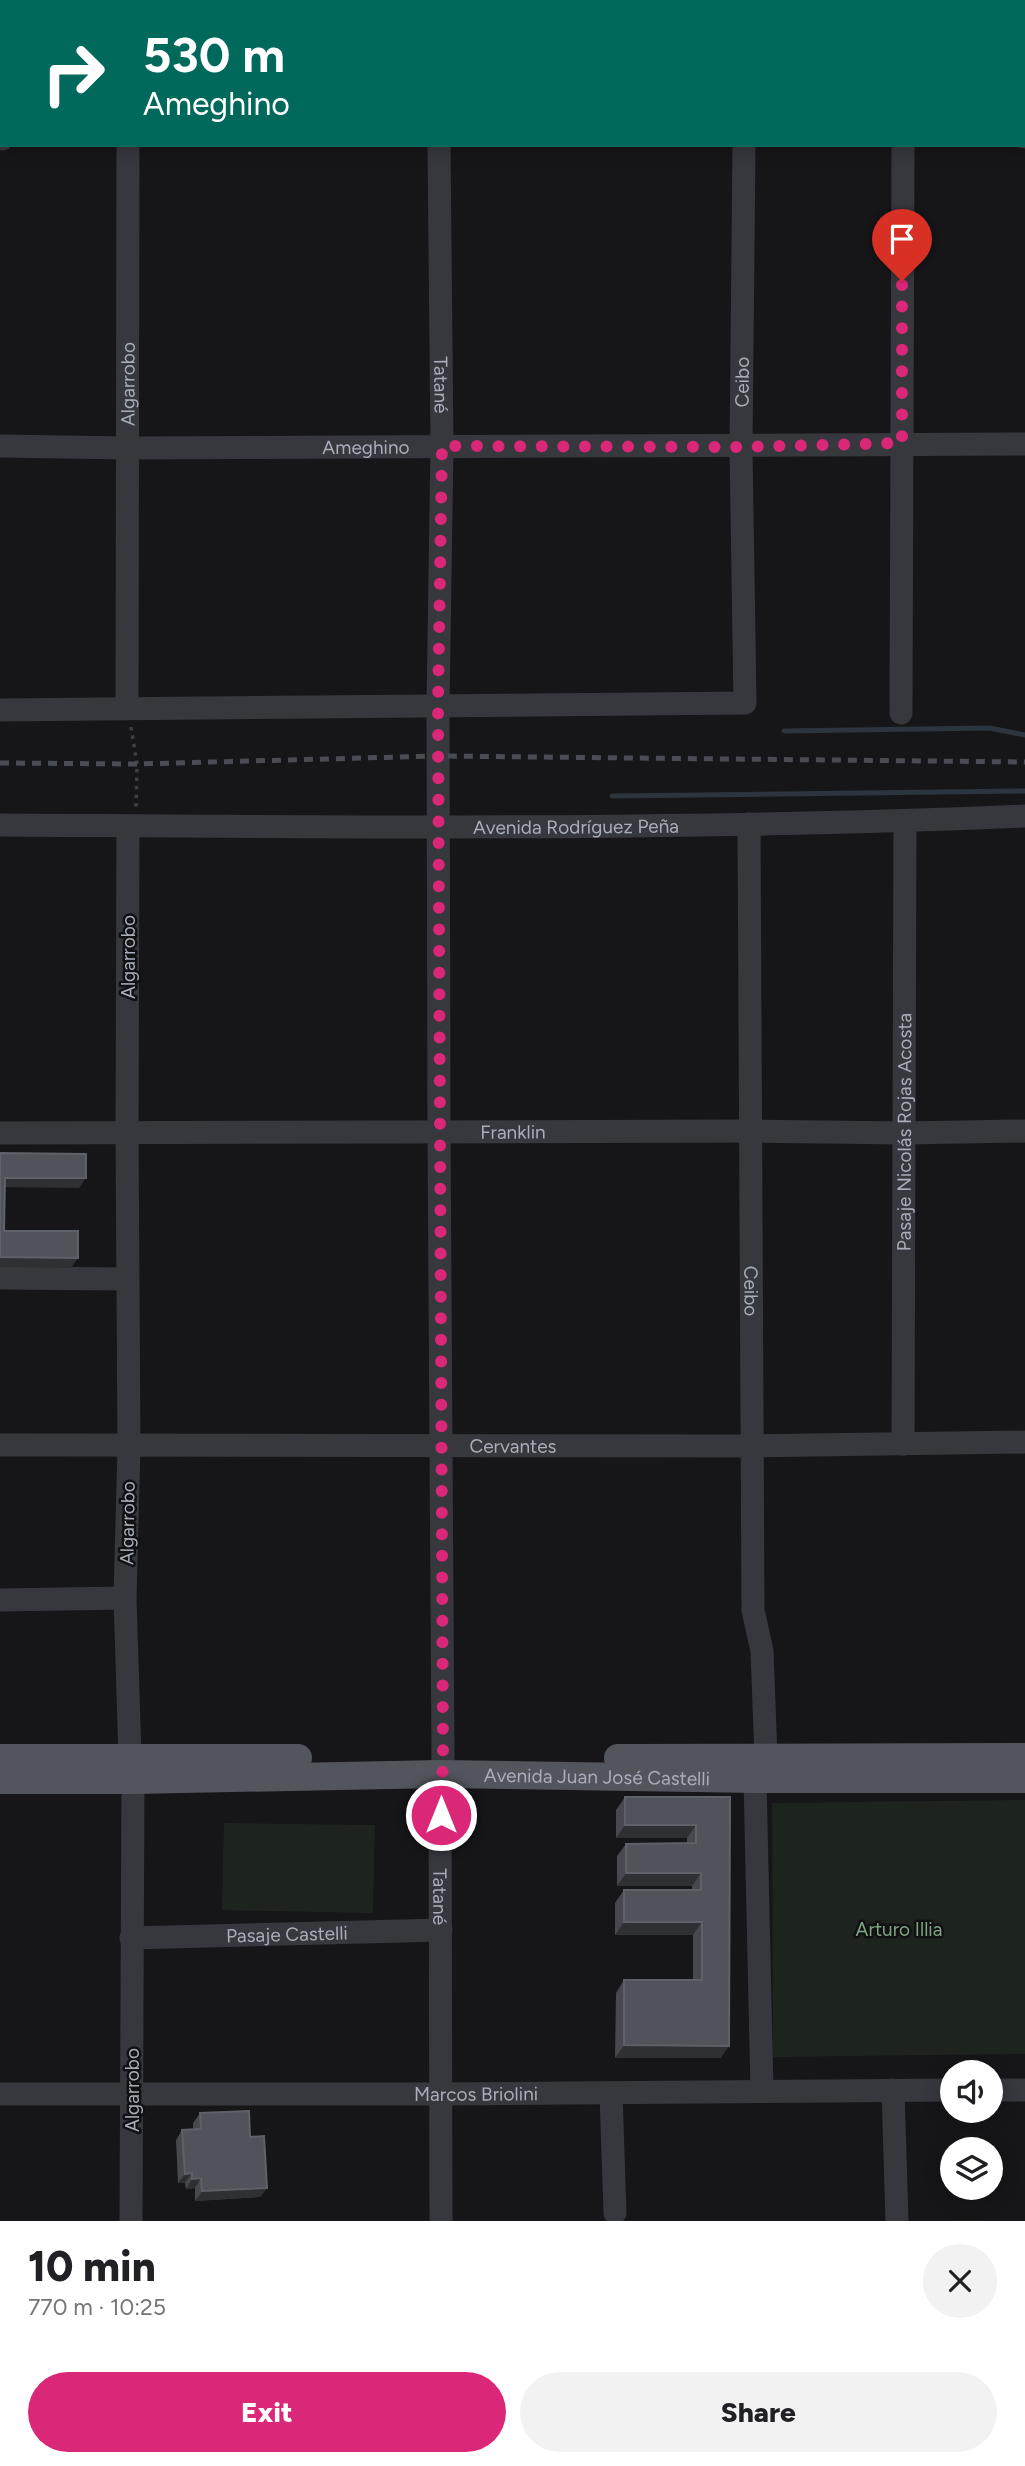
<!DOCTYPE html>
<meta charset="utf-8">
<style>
:root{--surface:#fff;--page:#f2f2f2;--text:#202124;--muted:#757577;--accent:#db2777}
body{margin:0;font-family:Figtree,sans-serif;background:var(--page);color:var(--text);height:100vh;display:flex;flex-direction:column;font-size:26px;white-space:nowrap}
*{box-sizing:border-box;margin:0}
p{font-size:23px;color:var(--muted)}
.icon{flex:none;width:38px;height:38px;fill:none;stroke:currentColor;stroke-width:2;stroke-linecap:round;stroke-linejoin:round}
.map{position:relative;height:2221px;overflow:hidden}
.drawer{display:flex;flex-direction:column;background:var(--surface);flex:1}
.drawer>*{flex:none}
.hud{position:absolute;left:0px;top:0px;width:1026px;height:147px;box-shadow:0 4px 18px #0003;background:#00695c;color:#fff;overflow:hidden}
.tools{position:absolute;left:940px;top:2060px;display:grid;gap:14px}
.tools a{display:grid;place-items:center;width:63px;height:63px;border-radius:50%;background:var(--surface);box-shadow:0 4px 18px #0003;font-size:35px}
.pin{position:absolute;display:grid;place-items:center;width:60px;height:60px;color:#fff;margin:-72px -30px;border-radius:50% 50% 50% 0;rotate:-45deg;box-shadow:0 0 7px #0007}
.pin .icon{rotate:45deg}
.me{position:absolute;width:77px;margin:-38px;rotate:0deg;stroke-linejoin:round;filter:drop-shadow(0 0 5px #0008)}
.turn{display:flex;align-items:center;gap:24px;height:147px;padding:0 28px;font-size:32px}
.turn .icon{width:91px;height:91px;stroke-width:2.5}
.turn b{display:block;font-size:49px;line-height:60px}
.round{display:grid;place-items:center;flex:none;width:74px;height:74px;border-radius:37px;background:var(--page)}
.overview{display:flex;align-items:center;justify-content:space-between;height:119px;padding:0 28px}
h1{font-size:42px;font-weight:800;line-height:52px}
.button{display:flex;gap:14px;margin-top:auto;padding:14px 28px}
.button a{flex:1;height:80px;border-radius:42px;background:var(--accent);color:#fff;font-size:28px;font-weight:800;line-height:80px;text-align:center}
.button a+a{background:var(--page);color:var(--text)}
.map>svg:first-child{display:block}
.green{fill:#1c241d}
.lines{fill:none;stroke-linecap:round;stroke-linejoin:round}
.stream{stroke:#2c353d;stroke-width:5}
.path{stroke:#3d3f45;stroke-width:3.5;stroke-dasharray:3.5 5;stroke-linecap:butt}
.minor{stroke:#37383e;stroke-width:23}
.major{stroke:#53555d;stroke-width:28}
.rail{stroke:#4a4c53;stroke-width:5;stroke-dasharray:9 7;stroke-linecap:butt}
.wall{fill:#47494e}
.shaded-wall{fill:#2f3034}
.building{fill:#52535a;stroke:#5f6168;stroke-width:2}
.route{stroke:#db2777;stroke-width:12;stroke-dasharray:0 21.6}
.labels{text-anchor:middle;stroke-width:5;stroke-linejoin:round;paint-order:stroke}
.street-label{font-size:19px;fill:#a8adb9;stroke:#111114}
.park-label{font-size:19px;fill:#7ea581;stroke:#111114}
</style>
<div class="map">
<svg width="1025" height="2221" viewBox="0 0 1025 2221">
<rect width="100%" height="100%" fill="#161619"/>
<path class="green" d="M1025 1800V2054L773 2057 772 1803Z
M224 1823 375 1825 373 1913 222 1910Z"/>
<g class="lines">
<path class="stream" d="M784 731 989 728 1025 735
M612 796 1025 791"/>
<path class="path" d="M131 727 137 764 136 807"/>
<g class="minor">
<path d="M125 0V2"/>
<path d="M439 0V2"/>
<path d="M744 0V2"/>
<path d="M1024 137H1025"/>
<path d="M0 139H2"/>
<path id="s1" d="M439 145 442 446 438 706 439 1132 443 1759 440 1774 441 2221"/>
<path id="s2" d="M0 446 127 448 1025 444"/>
<path id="s3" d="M127 708 128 145"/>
<path id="s4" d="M0 710 745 703 741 447 744 145"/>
<path d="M901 713 903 145"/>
<path id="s5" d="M749 824 753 1610 762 1651 766 1757"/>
<path id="s6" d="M0 825C342 827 683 831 1025 816"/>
<path d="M128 826 127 1133 129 1446 125 1598 130 1757 133 1780 131 2221"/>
<path id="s7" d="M0 1133 749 1131 905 1133 1025 1131"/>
<path d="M0 1278 127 1279"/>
<path id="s8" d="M903 1444 905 821"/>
<path id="s9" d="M0 1445 751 1446 1025 1442"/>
<path d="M0 1600 125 1598"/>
<path d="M755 1779 762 2091"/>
<path id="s10" d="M131 1938 441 1930"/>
<path d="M893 2090 897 2221"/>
<path d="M990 2090H1025"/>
<path d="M611 2093 615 2213"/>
<path id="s11" d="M0 2094H441L952 2090"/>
</g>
<g class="major">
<path d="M0 1758H298"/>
<path d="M618 1758 1025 1757"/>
<path id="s12" d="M0 1780H133L440 1774 755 1779H1025"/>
</g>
<path class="rail" d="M0 763 137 764 438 756 1025 762"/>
</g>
<path class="wall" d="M625 1797H730L729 2046 720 2058H615L616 1993 624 1980H693V1935H615V1903L624 1890H692V1886H617V1856L626 1844H687V1838H616V1810Z
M200 2113 250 2137 267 2188 260 2197 195 2201V2188L186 2189 185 2183H178L176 2140 182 2130H193V2123Z"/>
<path class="shaded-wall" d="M0 29H2V38H0Z
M0 100H2V109H0Z
M5 1178H86L79 1188 0 1187Z
M0 1257 78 1258 71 1268 0 1267Z
M625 1825H696L687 1838H616Z
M626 1873H701L692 1886H617Z
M624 1922H702L693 1935H615Z
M624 2045 729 2046 720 2058H615Z
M192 2173 185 2183H178L185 2174Z
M201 2178 195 2188 186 2189 192 2179Z
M267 2188 260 2197 195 2201 202 2191Z"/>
<path class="building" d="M0 0H35V2H2V29H0Z
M43 0H115V2H43Z
M0 73H2V100H0Z
M0 1153 86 1154V1178H5L4 1231H78V1258L0 1257Z
M625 1797H730L729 2046 624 2045V1980H702V1922H624V1890H701V1873H626V1844L696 1843V1825H625Z
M249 2111 250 2137 264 2136 267 2188 202 2191 201 2178 192 2179V2173L185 2174 182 2130 201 2129 200 2113Z"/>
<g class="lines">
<path class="route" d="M441 1815 443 1759 438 706 442 446 741 447 902 443V281"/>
</g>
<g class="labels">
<g class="street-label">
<text dy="7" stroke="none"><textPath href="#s4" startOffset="1066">Ceibo</textPath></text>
<text dy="7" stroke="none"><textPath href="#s3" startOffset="324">Algarrobo</textPath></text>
<text dy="7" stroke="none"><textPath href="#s1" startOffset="240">Tatané</textPath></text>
<text dy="7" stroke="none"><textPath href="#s2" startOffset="366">Ameghino</textPath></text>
<text dy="7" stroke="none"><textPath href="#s6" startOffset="576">Avenida Rodríguez Peña</textPath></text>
<text transform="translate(128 957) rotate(-90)" y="7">Algarrobo</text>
<text dy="7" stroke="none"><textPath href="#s7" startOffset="513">Franklin</textPath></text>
<text dy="7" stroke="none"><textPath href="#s8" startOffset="312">Pasaje Nicolás Rojas Acosta</textPath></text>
<text dy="7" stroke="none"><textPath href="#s5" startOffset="467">Ceibo</textPath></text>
<text dy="7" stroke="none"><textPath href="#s9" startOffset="513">Cervantes</textPath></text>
<text transform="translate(127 1523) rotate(-89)" y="7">Algarrobo</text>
<text dy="7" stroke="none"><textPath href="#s12" startOffset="597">Avenida Juan José Castelli</textPath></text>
<text dy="7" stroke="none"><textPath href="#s1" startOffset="1752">Tatané</textPath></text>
<text dy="7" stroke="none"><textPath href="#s10" startOffset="156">Pasaje Castelli</textPath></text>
<text transform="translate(132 2090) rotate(-90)" y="7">Algarrobo</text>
<text dy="7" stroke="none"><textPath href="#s11" startOffset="476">Marcos Briolini</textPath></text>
</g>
<g class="park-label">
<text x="899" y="1936">Arturo Illia</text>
</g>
</g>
</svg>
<div class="tools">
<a><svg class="icon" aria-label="sound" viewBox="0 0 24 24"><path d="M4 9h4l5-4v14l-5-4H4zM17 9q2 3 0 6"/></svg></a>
<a><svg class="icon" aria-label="layers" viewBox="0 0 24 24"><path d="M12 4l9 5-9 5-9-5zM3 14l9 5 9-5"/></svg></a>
</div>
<div class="pin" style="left:902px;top:281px;background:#d93025"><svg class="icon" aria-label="arrive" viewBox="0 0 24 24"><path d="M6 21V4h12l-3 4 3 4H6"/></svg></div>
<svg class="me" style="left:441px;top:1815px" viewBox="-20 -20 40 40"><circle r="17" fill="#db2777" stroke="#fff" stroke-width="3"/><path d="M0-11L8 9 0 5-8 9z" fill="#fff"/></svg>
<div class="hud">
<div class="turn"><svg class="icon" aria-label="right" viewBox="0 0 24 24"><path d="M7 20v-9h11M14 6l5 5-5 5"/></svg><div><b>530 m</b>Ameghino</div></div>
</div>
</div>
<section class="drawer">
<div class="overview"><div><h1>10 min</h1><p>770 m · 10:25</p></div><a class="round"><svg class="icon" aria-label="close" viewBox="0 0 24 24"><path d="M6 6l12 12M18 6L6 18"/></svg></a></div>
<div class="button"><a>Exit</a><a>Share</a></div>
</section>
